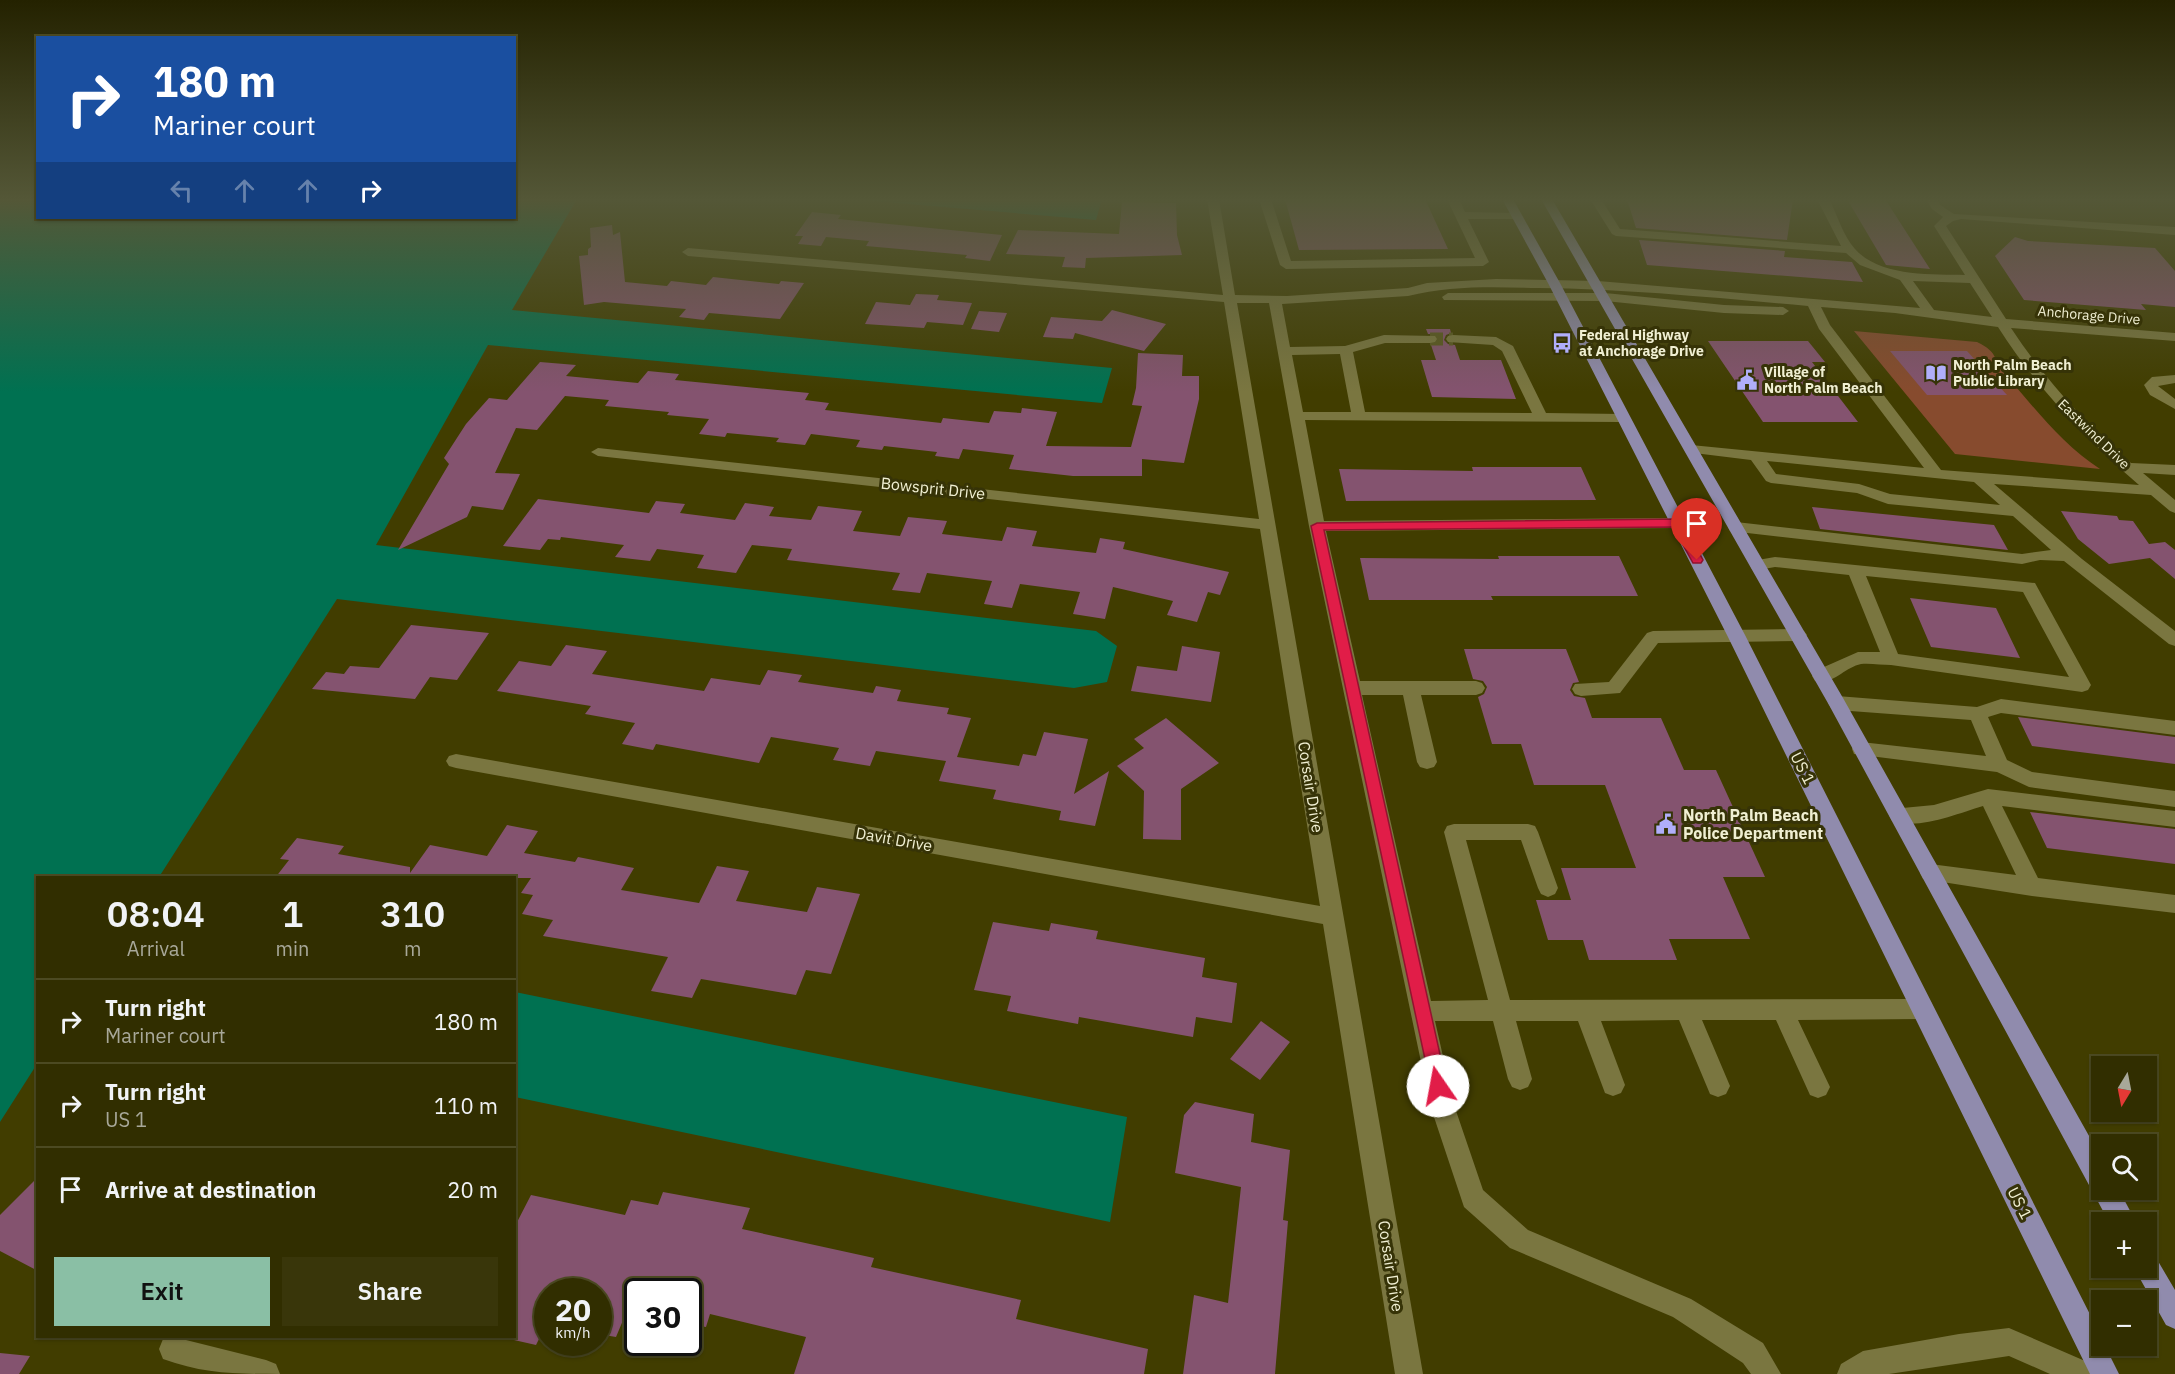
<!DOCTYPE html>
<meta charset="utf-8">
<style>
:root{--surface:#312e00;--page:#39360a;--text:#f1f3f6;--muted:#a8a899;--line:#4c4a22;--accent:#8abfa5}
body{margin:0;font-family:"IBM Plex Sans",sans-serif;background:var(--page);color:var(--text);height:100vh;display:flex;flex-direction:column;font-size:22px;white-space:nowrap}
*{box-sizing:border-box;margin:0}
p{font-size:20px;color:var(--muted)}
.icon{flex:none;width:33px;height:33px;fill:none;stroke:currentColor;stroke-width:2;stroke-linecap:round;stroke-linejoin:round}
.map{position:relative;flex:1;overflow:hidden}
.side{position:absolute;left:36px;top:876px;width:480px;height:462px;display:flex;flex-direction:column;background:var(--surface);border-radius:0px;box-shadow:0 2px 4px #0004,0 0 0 2px var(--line)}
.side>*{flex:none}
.banner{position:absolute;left:36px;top:36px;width:480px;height:183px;border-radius:0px;box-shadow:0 2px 4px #0004,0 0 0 2px var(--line);background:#1a4fa0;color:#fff;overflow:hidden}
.needle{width:39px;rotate:190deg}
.buttons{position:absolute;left:2091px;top:1056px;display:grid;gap:12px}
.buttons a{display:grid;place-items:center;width:66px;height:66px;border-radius:0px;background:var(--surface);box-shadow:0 2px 4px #0004,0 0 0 2px var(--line);font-size:30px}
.speed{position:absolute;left:534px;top:1278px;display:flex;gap:12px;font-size:30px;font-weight:700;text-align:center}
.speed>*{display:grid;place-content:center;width:78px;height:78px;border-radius:50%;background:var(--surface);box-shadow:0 2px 4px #0004,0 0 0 2px var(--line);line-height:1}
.speed small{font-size:15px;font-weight:400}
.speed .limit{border:3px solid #111;border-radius:9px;background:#fff;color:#111}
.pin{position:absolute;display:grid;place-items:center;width:51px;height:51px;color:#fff;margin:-62px -26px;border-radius:50% 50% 50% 0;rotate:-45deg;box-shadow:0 0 6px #0007}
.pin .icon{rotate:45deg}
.me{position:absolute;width:66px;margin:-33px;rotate:348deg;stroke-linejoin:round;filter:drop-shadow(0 0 4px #0008)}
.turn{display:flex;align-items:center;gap:21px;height:126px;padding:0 18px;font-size:27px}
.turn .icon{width:78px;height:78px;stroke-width:2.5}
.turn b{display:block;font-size:42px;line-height:51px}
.lanes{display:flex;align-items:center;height:57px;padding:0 18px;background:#0003;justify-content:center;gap:30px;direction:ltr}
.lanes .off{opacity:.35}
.eta{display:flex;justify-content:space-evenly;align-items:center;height:102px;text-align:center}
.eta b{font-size:36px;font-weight:600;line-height:42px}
.primary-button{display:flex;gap:12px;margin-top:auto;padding:12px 18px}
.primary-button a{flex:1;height:69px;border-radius:0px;background:var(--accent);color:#111;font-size:24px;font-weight:600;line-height:69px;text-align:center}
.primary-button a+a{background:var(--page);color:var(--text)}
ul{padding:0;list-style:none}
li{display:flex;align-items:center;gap:18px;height:84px;padding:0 18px;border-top:2px solid var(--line)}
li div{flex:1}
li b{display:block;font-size:22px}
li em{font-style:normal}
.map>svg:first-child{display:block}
.green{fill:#874b2e}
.water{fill:#007151}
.building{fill:#84536f}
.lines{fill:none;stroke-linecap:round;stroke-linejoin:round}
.minor-tunnel{stroke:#5b5820;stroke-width:13;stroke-dasharray:13 6;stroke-linecap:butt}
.minor{fill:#7a7640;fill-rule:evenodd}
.major{fill:#908bad;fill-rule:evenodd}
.route{fill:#e11d48;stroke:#92132f;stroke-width:1.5}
.labels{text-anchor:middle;stroke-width:6;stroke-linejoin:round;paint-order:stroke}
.far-street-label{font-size:14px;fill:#f0efd2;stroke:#363307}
.far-poi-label{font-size:14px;font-weight:bold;fill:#f0efd2;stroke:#363307;text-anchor:start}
.street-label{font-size:16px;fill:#f0efd2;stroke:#363307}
.poi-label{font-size:16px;font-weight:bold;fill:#f0efd2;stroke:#363307;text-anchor:start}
</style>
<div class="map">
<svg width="2175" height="1374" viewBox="0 0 2175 1374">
<rect width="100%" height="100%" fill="#413d00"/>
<path class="green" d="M1854 331 1977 342C2000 353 1992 360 2007 376 2035 409 2063 445 2100 469L1955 454Z"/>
<path class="water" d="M0 199H37L38 218H514L515 199H577L512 310 1112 368 1102 403 488 345 376 545 1096 631 1117 646 1107 682 1074 688 337 599 159 877 38 878 37 1064 0 1122Z
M849 199H1102L1096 220Z
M515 992 1127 1117 1110 1222 515 1097Z"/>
<path class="building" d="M1285 199H1425L1448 249 1299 250Z
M1627 199H1793L1787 240 1636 228Z
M1847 199H1885L1930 269 1886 265Z
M1122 202 1176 203 1177 235 1182 255 1086 258 1085 268 1062 267 1065 257 1006 254 1018 230 1119 234Z
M812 212 841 215 838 219 1002 235 990 261 965 258 967 255 866 246 869 241 826 237 821 246 798 244 803 236H795Z
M612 225 613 235 620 232 625 282 667 286 671 281 706 285 713 277 779 284 781 281 804 283 780 319 709 313 704 320 679 317 686 309 604 302 584 305 579 256 588 255V249L591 247 590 228Z
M2015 237 2028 241 2155 248 2175 271V307L2141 304 2146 310 2024 300 1995 256Z
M1639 240 1785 251 1784 257 1852 262 1863 282 1647 265Z
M916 294 939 295 937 300 972 303 963 325 927 322 924 328 865 324 876 302 910 305Z
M1112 310 1166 324 1144 351 1075 333 1073 339 1043 337 1051 317 1102 321Z
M979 311 1007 313 999 332 971 329Z
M1426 329H1450L1451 333 1446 335 1444 340 1448 344 1455 345 1460 360H1501L1516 399 1432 397 1421 360H1436L1431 345 1437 343 1439 338 1435 334H1428Z
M1708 341H1808L1825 362H1812L1858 422H1763Z
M1890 351H1967L2007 395H1927Z
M1138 353 1183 355 1182 376H1199V399L1184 463 1142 459V476H1073L1009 469 1014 455 963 449 959 459 935 456 937 452 884 446 882 450 856 447 860 440 811 434 805 445 776 442 779 438 727 433 725 437 699 434 709 419 667 415 669 412 605 406 609 400 565 396 537 430 516 428 495 473 520 474 503 510 472 506 467 517 398 550 449 464 444 458 466 424 489 398 507 400 540 362 576 365 566 376 638 383 648 371 679 374 675 380 809 393 805 400 829 403 825 410 941 423 943 418 989 423 994 411 1021 413 1022 408 1057 412 1046 446 1131 447 1142 406 1132 405 1136 388Z
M1472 467H1581L1596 500 1346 501 1339 469 1473 471Z
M538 499 649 513 656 501 685 504 680 513 735 520 745 503 774 507 769 516 811 520 818 506 862 511 853 531 900 536 908 517 947 521 942 534 1002 541 1007 527 1037 531 1032 546 1096 553 1100 538 1125 542 1123 549 1229 572 1220 595 1208 592 1197 622 1167 615 1173 601 1113 587 1105 619 1073 614 1080 592 1020 584 1012 608 984 604 992 581 927 573 920 593 892 590 900 573 787 560 792 549 752 545 736 573 697 568 704 555 657 549 650 561 615 557 624 545 561 537 560 540 548 539 540 550 503 546Z
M1812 507 1994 525 2008 550 1820 529Z
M2061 511 2117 516 2119 520 2133 521 2149 544 2165 542 2175 550V579L2150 558 2109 564 2078 539Z
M1498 556H1619L1638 596H1491L1493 600H1369L1360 558 1499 559Z
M1910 598 1996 608 2020 658 1931 647Z
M411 625 489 633 457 680 430 677 415 699 312 689 326 672 344 674 350 666 379 668Z
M566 645 607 651 592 674 704 691 711 678 760 685 768 670 802 675 798 682 873 693 876 686 901 690 897 701 949 708 947 714 971 718 957 757 1019 766 1023 754 1036 756 1044 732 1088 739 1074 794 1109 771 1095 826 1059 820 1061 811 993 799 996 790 939 781 946 761 876 751 870 766 833 760 839 748 771 737 759 763 656 744 653 750 622 744 635 723 585 714 591 706 497 691 519 661 551 666Z
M1182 646 1220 652 1211 702 1131 691 1137 666 1177 671Z
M1464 649H1566L1579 682 1573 683 1570 690 1574 696 1585 698 1592 718H1661L1684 770H1716L1765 877H1723L1750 939H1669L1677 960H1589L1583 940H1548L1536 900H1571L1561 868H1636L1605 785H1534L1521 744H1492L1478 697 1484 694 1487 687 1483 681 1473 679Z
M2018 717 2175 737V764L2032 746Z
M1166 718 1219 763 1181 789V840L1143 839 1144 791 1117 766 1144 748 1134 739Z
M2030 812 2175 829V864L2047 848Z
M507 825 538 831 524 853 575 862 578 857 634 868 621 890 699 903 717 866 749 871 736 901 807 912 817 887 860 894 831 974 806 970 796 995 701 979 692 998 651 991 668 957 543 936 553 920 522 914 533 895 521 893 531 878H275L289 860 280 859 297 838 344 846 338 854 410 867V873L430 845 487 856Z
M993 922 1049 931 1051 923 1098 931 1096 939 1205 958 1202 977 1237 983 1232 1023 1196 1017 1193 1037 1079 1017 1078 1024 1007 1011 1011 996 974 990Z
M1261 1021 1290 1042 1260 1080 1230 1059Z
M1195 1102 1254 1114 1251 1142 1290 1150 1283 1220 1288 1221 1275 1374H1183L1194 1295 1228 1303 1241 1187 1175 1173 1184 1115Z
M38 1177V1271L0 1251V1215Z
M663 1192 750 1208 742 1229 874 1258 871 1267 1021 1300 1016 1319 1148 1349 1144 1374H794L806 1337 710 1314 706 1327 688 1324V1292H658L637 1287 616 1337 598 1334V1292H548V1321L536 1345 514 1340V1228L531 1195 625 1215 631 1200 658 1205Z
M0 1353 30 1356 19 1374H0Z"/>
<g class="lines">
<path class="minor-tunnel" d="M1430 339H1453"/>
<path class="minor" d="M1207 199H1219L1235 295 1287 296 1408 288 1427 283 1496 279 1598 281 1920 308 1900 280 1860 265 1846 253 1616 236 1612 234 1590 199H1601L1620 229 1841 246 1817 199H1829C1837 214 1843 236 1855 249 1880 277 1931 274 1965 275L1934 226 1943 217 1932 209 1926 199H1937L1940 205 1954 214 2175 227V235L1961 219 1953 221 1946 226 2006 319 2175 333V341L2011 328C2044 378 2085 424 2131 463L2175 465V475L2143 473 2175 500V513L2170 511 2151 495 1994 484 2082 559 2175 631V646L2169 644 2064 561 2040 560 2022 564 1730 531 1728 527 1730 523 1736 522 2022 554 2051 550 2013 516 1888 504 1857 493 1771 483 1766 481 1751 460 1686 452 1684 449 1686 446 1691 445 1924 468 1819 329 1808 306C1718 298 1629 289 1539 288 1496 287 1450 285 1408 296L1282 304 1290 347 1345 346 1384 335 1435 336 1437 339 1435 342 1430 343H1385L1353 352 1365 412 1532 413 1502 351 1493 345 1448 342 1446 339 1448 336 1453 335 1496 337 1513 346 1546 413 1622 414 1629 418 1622 422 1305 420 1324 521 1677 518 1685 523 1677 528 1326 531 1360 681H1476L1482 683 1485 688 1482 693 1476 695H1421L1437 762 1434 767 1427 769 1420 767 1417 762 1403 695H1362L1431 1001 1488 1000 1444 832 1447 826 1454 824H1528L1535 826 1538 832 1558 888 1555 894 1548 897 1541 894 1538 888 1521 840H1466L1510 1000 1923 999 1931 1002 1934 1009 1931 1016 1923 1019 1798 1020 1830 1087 1826 1095 1818 1098 1810 1095 1776 1020H1702L1730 1086 1726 1094 1718 1097 1710 1094 1679 1020 1601 1021 1625 1085 1621 1093 1613 1096 1605 1093 1578 1021H1516L1532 1079 1528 1087 1520 1090 1512 1087 1508 1079 1493 1021H1435L1454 1105 1483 1190 1528 1230 1691 1299 1763 1343 1781 1374H1751L1743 1363 1673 1317 1510 1248 1464 1207 1430 1105 1309 526 1269 303H1237L1423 1374H1395L1323 924 456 768 449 766 446 761 449 756 456 754 1320 906 1260 529 598 456 591 452 598 448 1259 519 1224 302 688 256 682 252 688 248 1223 295ZM1913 281 1970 283 1992 317 1934 310ZM1821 307 1895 313 1998 327C2036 387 2085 438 2139 485L1941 470 1830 325ZM1340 354 1351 412H1303L1292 355ZM1767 461 1974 482 2000 505 1890 494 1859 484 1776 474Z
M1259 199H1271L1291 261 1475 258 1447 199H1459L1465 212 1516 213 1522 216 1516 219H1468L1489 262 1483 266 1286 269 1280 265Z
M1448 293H1605L1724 305 1783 307 1789 311 1783 315 1724 313 1605 301 1444 300 1442 297Z
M2175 375V383L2158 386 2175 399V409L2150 395 2144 385 2152 377Z
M1775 557 2035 583 2091 685 2088 690 2082 692 1891 665C1882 665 1870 663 1861 664 1845 667 1832 686 1815 681L1812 676 1815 671 1858 652H1880L1849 575 1775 567 1758 570 1752 569 1750 565 1752 561ZM1866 576 2023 592 2069 677 1898 654Z
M1798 629 1804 631 1807 635 1804 639 1798 641 1658 643 1620 693 1581 696 1575 694 1572 689 1575 684 1609 682 1647 633 1653 631Z
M1837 696 1977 707 2001 699 2175 721V735L2001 713 1988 717 2007 760 2032 772 2175 791V807L2029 787 1997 772 1854 754 1852 749 1854 744 1861 742 1986 756 1971 720 1837 710 1831 708 1828 703 1831 698Z
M1988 789 2175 811V827L2002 806 2038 878 2175 895V913L2032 896 1923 879 1920 873 1923 867 1930 864 2016 875 1983 806C1956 814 1920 830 1892 821L1889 815 1892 809 1934 805Z
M2009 1328 2092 1364 2096 1374H2050L2009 1356 1889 1374H1837L1841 1364 1863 1351 1959 1334Z
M170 1336 266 1360 276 1364 280 1374C237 1374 204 1374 163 1359L159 1349 163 1339Z"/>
<path class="major" d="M1502 199H1513L1560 283 1745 635 2102 1338V1346H2105L2119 1374H2090L1727 635 1548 283Z
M1541 199H1552L1843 698 2102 1159V1190H2119L2136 1222H2109L1829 705Z
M2146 1252 2155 1256 2175 1290V1329L2166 1325 2134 1268H2146Z"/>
</g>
<linearGradient id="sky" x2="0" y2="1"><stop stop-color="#242200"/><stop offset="0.51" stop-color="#545737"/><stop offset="1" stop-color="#545737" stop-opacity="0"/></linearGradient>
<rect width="2175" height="392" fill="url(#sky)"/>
<path class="route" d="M1677 519 1683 523 1703 560 1701 563H1693L1673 527 1324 530 1447 1086 1445 1092 1438 1095 1432 1092 1311 526 1317 523Z"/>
<defs>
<g id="bus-bare" transform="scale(1.62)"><path d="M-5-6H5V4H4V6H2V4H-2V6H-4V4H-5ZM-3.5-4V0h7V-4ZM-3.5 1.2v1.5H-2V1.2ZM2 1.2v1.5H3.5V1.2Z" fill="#b0aefa" stroke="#363307" stroke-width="2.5" paint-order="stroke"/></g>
<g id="library-bare" transform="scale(1.62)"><path d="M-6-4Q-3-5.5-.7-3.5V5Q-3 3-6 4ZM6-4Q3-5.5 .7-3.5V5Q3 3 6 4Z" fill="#b0aefa" stroke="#363307" stroke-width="2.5" paint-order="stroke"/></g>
<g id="civic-bare" transform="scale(1.62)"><path d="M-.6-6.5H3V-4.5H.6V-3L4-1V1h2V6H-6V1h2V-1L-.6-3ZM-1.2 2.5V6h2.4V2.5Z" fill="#b0aefa" stroke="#363307" stroke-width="2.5" paint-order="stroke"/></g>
</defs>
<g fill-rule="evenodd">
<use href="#bus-bare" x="1562" y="343"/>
<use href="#library-bare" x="1936" y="373"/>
<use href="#civic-bare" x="1747" y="380"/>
<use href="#civic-bare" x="1666" y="824"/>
</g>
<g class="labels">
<g class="far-street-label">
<text transform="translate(2089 315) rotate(5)" y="5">Anchorage Drive</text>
<text transform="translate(2094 434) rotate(44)" y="5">Eastwind Drive</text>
</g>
<g class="far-poi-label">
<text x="1579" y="340">Federal Highway<tspan x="1579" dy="16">at Anchorage Drive</tspan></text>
<text x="1953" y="370">North Palm Beach<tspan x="1953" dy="16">Public Library</tspan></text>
<text x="1764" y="377">Village of<tspan x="1764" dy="16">North Palm Beach</tspan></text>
</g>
<g class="street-label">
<text transform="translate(933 488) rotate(6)" y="6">Bowsprit Drive</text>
<text transform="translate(1803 768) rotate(63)" y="6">US 1</text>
<text transform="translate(1311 787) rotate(81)" y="6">Corsair Drive</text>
<text transform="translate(894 839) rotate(10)" y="6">Davit Drive</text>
<text transform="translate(2020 1203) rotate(63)" y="6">US 1</text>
<text transform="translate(1391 1266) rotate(81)" y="6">Corsair Drive</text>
</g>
<g class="poi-label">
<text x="1683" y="821">North Palm Beach<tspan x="1683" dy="18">Police Department</tspan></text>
</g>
</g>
</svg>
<div class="buttons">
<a><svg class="needle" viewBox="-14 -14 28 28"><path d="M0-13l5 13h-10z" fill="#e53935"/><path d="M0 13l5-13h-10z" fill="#a8a899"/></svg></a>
<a><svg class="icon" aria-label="search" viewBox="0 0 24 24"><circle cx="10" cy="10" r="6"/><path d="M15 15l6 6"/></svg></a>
<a>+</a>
<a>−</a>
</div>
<div class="speed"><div>20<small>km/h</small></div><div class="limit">30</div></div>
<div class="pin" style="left:1697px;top:560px;background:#d93025"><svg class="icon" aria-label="arrive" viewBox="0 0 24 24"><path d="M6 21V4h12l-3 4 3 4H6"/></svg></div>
<svg class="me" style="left:1438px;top:1086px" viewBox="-20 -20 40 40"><circle r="19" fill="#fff"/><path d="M0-13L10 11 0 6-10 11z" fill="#e11d48"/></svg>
<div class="banner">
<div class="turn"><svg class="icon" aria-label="right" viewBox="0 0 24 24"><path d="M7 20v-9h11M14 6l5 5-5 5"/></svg><div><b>180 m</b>Mariner court</div></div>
<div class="lanes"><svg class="icon off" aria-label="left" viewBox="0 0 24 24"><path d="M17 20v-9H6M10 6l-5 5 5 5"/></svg><svg class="icon off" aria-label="ahead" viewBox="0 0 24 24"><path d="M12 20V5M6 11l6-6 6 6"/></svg><svg class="icon off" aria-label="ahead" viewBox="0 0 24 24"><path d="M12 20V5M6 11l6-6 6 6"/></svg><svg class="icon" aria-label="right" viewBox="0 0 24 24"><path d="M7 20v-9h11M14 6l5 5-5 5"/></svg></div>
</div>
<section class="side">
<div class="eta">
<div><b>08:04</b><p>Arrival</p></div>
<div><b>1</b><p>min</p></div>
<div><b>310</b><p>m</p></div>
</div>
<ul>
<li><svg class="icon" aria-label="right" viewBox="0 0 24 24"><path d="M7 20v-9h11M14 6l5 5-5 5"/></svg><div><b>Turn right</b><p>Mariner court</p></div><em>180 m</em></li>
<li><svg class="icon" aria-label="right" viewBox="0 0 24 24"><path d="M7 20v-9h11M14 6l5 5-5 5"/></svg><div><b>Turn right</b><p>US 1</p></div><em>110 m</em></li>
<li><svg class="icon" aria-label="arrive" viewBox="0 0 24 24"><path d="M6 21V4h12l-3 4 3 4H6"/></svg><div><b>Arrive at destination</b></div><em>20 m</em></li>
</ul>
<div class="primary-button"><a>Exit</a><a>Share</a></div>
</section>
</div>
